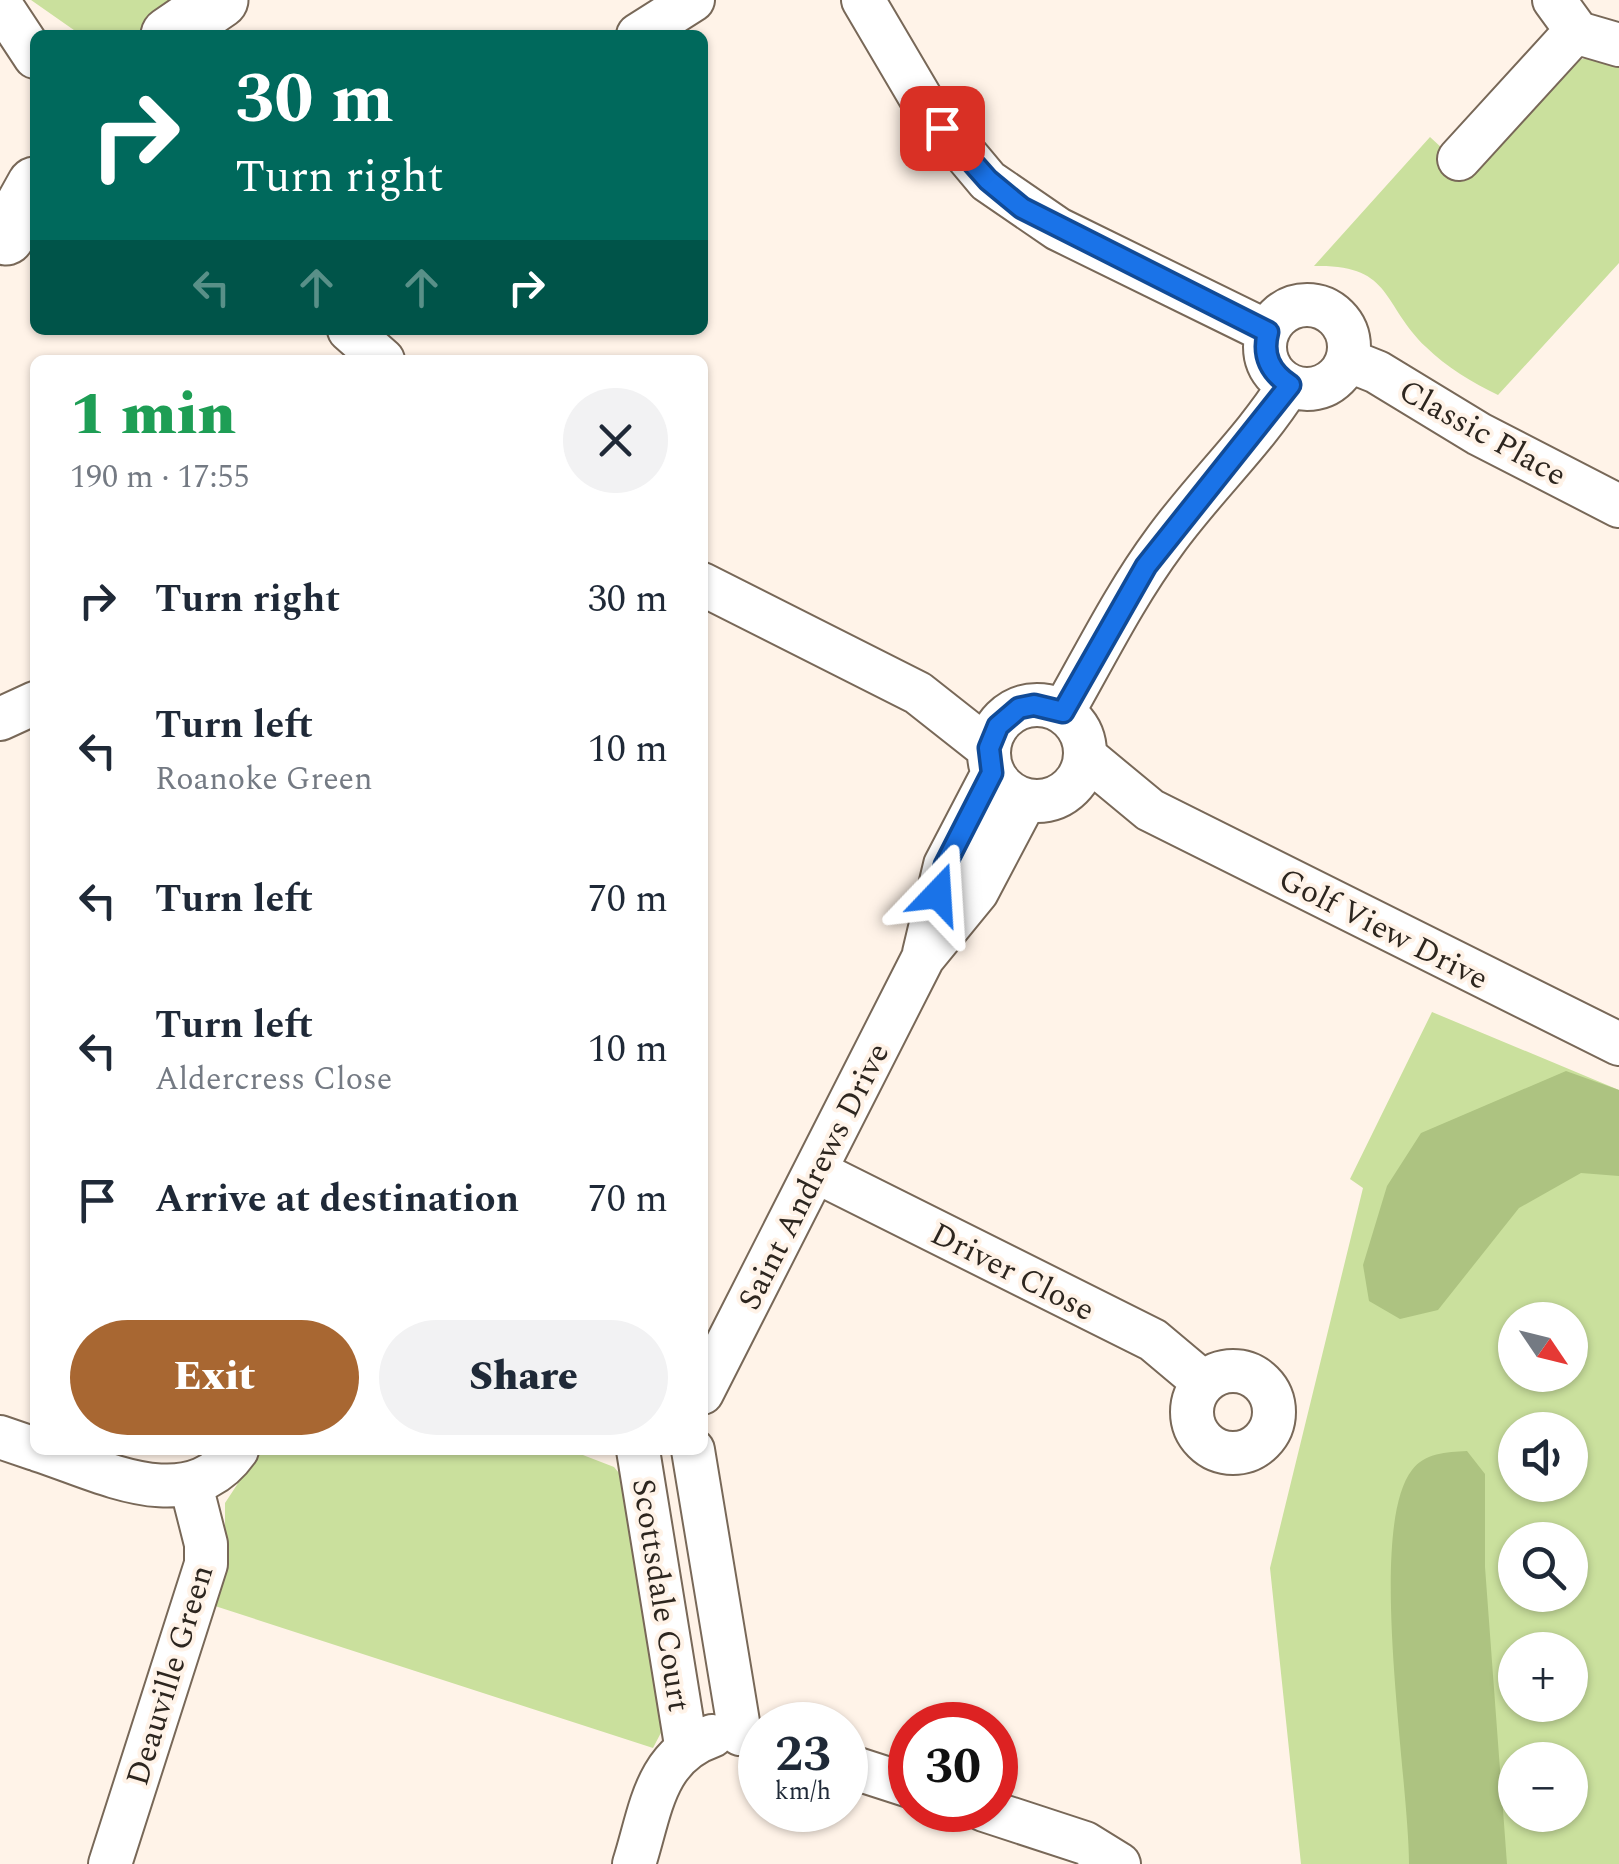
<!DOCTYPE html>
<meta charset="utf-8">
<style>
:root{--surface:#fff;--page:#f2f2f3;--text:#1f2937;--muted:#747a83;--accent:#a86732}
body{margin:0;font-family:Spectral,serif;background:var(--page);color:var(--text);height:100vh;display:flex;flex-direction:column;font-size:38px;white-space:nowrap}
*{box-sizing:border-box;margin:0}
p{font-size:32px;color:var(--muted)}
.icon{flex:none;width:55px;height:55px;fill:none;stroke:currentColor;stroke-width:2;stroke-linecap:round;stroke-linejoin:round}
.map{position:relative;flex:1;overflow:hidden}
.side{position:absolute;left:30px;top:355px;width:678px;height:1100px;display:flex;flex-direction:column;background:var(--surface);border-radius:15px;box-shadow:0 2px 8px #0004}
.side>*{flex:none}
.banner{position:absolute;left:30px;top:30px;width:678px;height:305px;border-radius:15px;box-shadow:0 2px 8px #0004;background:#00695c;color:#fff;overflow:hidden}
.needle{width:65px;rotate:125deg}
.controls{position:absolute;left:1498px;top:1302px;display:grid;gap:20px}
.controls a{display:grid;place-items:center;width:90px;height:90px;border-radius:50%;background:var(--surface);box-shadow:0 2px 8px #0004;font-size:50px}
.speed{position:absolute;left:738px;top:1702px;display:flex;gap:20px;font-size:50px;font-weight:700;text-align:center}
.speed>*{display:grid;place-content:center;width:130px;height:130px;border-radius:50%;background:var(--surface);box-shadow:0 2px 8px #0004;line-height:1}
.speed small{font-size:25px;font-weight:400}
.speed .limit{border:15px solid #d22;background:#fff;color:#111}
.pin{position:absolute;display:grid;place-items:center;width:85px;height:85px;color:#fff;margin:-42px;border-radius:20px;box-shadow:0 5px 15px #0006}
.me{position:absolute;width:110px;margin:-55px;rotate:20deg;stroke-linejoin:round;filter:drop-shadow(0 0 8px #0008)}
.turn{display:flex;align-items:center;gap:35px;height:210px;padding:0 40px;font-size:45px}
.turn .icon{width:130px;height:130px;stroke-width:2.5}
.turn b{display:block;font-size:70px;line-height:85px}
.lanes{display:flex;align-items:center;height:95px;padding:0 40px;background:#0003;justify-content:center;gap:50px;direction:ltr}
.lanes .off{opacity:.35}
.round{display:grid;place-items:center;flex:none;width:105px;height:105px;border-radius:52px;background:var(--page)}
.headline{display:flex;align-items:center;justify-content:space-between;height:170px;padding:0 40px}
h1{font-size:60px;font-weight:800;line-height:75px;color:#1e9e55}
.action{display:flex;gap:20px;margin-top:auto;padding:20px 40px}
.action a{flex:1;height:115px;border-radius:60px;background:var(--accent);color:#fff;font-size:40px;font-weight:800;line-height:115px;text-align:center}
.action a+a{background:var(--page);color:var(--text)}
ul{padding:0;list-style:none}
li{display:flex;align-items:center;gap:30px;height:150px;padding:0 40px}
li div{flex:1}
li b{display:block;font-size:38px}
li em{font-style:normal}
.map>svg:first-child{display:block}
.green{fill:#cae09d;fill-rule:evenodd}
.forest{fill:#adc381}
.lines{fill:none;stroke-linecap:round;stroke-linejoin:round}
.street-casing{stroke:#786858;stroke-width:46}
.secondary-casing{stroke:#786858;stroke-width:59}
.street{stroke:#fff;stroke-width:42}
.secondary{stroke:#fff;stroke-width:55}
.route-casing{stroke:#114b97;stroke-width:25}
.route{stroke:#1a73e8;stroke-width:18}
.labels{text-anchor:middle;stroke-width:8;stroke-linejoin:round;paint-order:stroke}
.street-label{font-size:32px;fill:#2d261f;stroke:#fff3e8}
</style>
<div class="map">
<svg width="1619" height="1864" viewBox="0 0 1619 1864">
<rect width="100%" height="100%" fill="#fff3e8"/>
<path class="green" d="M31 0H194L145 35H81Z
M1589 58 1619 65V263L1498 395C1473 383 1446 367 1426 347 1381 304 1393 264 1314 266L1430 137 1468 172 1577 60Z
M1432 1012 1619 1090V1864H1301L1270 1568 1363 1188 1350 1179ZM1515 1320H1570V1375H1515ZM1515 1430H1570V1485H1515ZM1515 1540H1570V1595H1515ZM1515 1650H1570V1705H1515ZM1515 1760H1570V1815H1515Z
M260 1450H570L614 1467 624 1479 666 1723 653 1748 215 1606 225 1549V1503Z"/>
<path class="forest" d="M1566 1071 1619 1090V1176L1581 1173 1519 1208 1438 1310 1400 1319 1369 1301 1363 1265 1387 1186 1421 1133Z
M1467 1451 1485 1474V1567L1507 1864H1409C1409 1779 1366 1529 1412 1470 1425 1453 1446 1452 1467 1451Z"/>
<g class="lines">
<g class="street-casing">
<path id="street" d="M863 0 926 107 988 181 1058 229 1268 332
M1554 0 1578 33 1619 45
M0 4 35 57
M638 35 693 0
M1459 159 1575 32
M1265 347a42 42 0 1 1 84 0a42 42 0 1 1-84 0Z
M349 330 383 360
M1347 360 1377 372 1479 434 1619 506
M702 584 918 693 989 749
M989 753a48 48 0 1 1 96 0a48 48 0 1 1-96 0Z
M1063 712C1096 654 1125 595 1165 541 1204 487 1254 441 1289 385
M0 719 35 703
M1086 757 1150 810 1619 1044
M924 953 945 865 993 773
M815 1171 1153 1340 1203 1382
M1192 1412a41 41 0 1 1 82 0a41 41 0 1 1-82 0Z
M702 1393 923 958 977 892 1025 801
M0 1437 35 1449
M38 1450C101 1470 188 1519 237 1450
M638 1450 686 1745
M693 1450 740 1734
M845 1765 910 1786
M984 1810 1085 1843 1119 1864
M110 1864 206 1564V1544L191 1485
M634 1864C651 1811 654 1756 712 1736"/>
</g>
<g class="secondary-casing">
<path id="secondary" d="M169 35 220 0
M6 237 35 185"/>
</g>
<use href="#street" class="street"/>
<use href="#secondary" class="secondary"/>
</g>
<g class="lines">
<g class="route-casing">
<path id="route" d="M938 894 945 865 992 773 989 748 998 726 1019 708 1034 705 1063 712 1146 566 1290 385C1270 372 1262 355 1268 332L1022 208 988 180 942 128"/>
</g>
<use href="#route" class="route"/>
</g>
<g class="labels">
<g class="street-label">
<text transform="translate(1483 432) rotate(29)" y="11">Classic Place</text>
<text transform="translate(1384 928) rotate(27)" y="11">Golf View Drive</text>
<text transform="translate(813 1176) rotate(-63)" y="11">Saint Andrews Drive</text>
<text transform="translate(1013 1271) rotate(27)" y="11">Driver Close</text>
<text transform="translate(662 1595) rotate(81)" y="11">Scottsdale Court</text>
<text transform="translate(169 1675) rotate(-73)" y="11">Deauville Green</text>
</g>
</g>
</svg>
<div class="controls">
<a><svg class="needle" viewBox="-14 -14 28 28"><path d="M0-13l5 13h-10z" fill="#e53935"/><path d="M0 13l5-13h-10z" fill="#747a83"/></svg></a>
<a><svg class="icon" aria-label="sound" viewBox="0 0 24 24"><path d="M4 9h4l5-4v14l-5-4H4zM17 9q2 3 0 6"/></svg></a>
<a><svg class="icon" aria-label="search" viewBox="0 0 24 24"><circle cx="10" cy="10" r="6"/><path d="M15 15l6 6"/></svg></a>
<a>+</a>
<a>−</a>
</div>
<div class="speed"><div>23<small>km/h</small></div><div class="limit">30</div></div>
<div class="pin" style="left:942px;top:128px;background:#d93025"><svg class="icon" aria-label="arrive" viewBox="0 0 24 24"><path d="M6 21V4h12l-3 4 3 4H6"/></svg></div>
<svg class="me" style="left:938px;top:894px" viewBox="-20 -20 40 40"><path d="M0-17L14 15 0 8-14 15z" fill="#1a73e8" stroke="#fff" stroke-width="4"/></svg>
<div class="banner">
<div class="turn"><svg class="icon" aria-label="right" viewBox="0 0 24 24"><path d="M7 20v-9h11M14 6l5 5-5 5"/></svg><div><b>30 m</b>Turn right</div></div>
<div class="lanes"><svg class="icon off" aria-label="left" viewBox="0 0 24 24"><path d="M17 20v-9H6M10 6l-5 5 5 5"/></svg><svg class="icon off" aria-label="ahead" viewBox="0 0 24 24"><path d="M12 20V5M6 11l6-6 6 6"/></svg><svg class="icon off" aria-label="ahead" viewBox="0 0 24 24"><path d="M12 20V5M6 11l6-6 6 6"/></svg><svg class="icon" aria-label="right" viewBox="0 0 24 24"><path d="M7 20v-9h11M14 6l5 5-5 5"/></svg></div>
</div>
<section class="side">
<div class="headline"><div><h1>1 min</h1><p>190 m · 17:55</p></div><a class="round"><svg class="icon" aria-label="close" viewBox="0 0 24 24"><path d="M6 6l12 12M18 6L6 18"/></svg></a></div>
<ul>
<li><svg class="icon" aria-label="right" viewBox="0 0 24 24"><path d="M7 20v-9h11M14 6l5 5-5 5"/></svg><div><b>Turn right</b></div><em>30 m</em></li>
<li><svg class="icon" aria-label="left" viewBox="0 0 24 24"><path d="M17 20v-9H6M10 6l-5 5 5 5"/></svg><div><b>Turn left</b><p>Roanoke Green</p></div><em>10 m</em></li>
<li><svg class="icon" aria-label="left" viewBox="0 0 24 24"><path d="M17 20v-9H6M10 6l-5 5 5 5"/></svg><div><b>Turn left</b></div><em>70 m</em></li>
<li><svg class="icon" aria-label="left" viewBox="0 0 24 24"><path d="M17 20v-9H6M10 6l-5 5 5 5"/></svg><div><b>Turn left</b><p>Aldercress Close</p></div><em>10 m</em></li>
<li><svg class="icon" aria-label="arrive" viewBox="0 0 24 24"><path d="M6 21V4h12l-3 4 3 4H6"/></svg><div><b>Arrive at destination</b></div><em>70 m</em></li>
</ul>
<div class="action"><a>Exit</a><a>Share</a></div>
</section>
</div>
